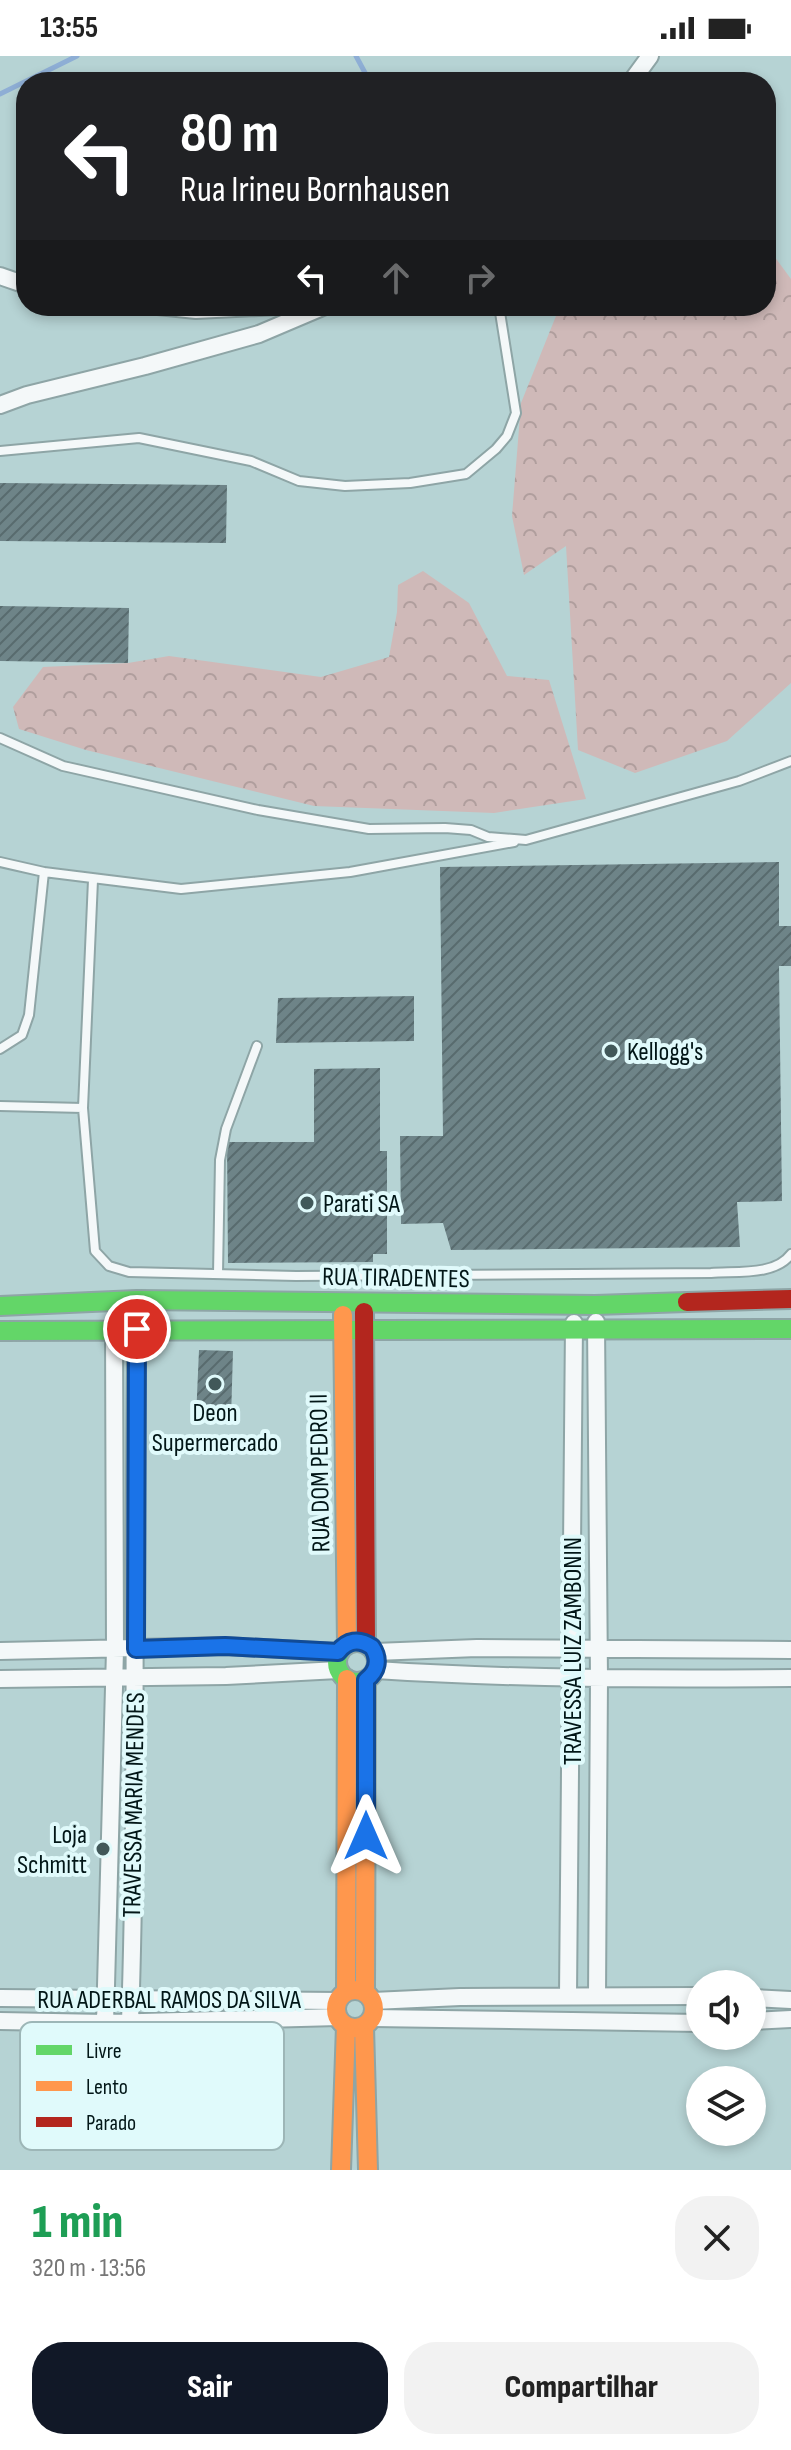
<!DOCTYPE html>
<html lang="pt">
<meta charset="utf-8">
<style>
:root{--surface:#fff;--page:#f2f2f2;--text:#222;--muted:#767676;--accent:#111827}
body{margin:0;font-family:"Sofia Sans Condensed",sans-serif;background:var(--page);color:var(--text);height:100vh;display:flex;flex-direction:column;font-size:30px;white-space:nowrap}
*{box-sizing:border-box;margin:0}
p{font-size:26px;color:var(--muted)}
.icon{flex:none;width:44px;height:44px;fill:none;stroke:currentColor;stroke-width:2;stroke-linecap:round;stroke-linejoin:round}
.map{position:relative;height:2114px;overflow:hidden}
.side{display:flex;flex-direction:column;background:var(--surface);flex:1}
.side>*{flex:none}
.banner{position:absolute;left:16px;top:16px;width:760px;height:244px;border-radius:32px;box-shadow:0 4px 12px #0003;background:#202124;color:#fff;overflow:hidden}
.tools{position:absolute;left:686px;top:1914px;display:grid;gap:16px}
.tools a{display:grid;place-items:center;width:80px;height:80px;border-radius:50%;background:var(--surface);box-shadow:0 4px 12px #0003;font-size:40px}
.pin{position:absolute;display:grid;place-items:center;width:68px;height:68px;color:#fff;margin:-34px;border:4px solid #fff;border-radius:50%;box-shadow:0 2px 8px #0007}
.me{position:absolute;width:88px;margin:-44px;rotate:0deg;stroke-linejoin:round;filter:drop-shadow(0 0 6px #0008)}
.turn{display:flex;align-items:center;gap:28px;height:168px;padding:0 32px;font-size:36px}
.turn .icon{width:104px;height:104px;stroke-width:2.5}
.turn b{display:block;font-size:56px;line-height:68px}
.lanes{display:flex;align-items:center;height:76px;padding:0 32px;background:#0003;justify-content:center;gap:40px;direction:ltr}
.lanes .off{opacity:.35}
.round{display:grid;place-items:center;flex:none;width:84px;height:84px;border-radius:32px;background:var(--page)}
.overview{display:flex;align-items:center;justify-content:space-between;height:136px;padding:0 32px}
h1{font-size:48px;font-weight:800;line-height:60px;color:#1e9e55}
.cta{display:flex;gap:16px;margin-top:auto;padding:16px 32px}
.cta a{flex:1;height:92px;border-radius:32px;background:var(--accent);color:#fff;font-size:32px;font-weight:800;line-height:92px;text-align:center}
.cta a+a{background:var(--page);color:var(--text)}
.status{display:flex;justify-content:space-between;align-items:center;height:56px;padding:0 40px;background:var(--surface);direction:ltr}
.status svg{height:22px;fill:currentColor}
.map>svg:first-child{display:block}
.forest{fill:url(#forest-crowns)}
.lines{fill:none;stroke-linecap:round;stroke-linejoin:round}
.stream{stroke:#8eaed5;stroke-width:5}
.building{fill:url(#building-hatch)}
.lane-casing{stroke:#8ea5a6;stroke-width:12}
.street-casing{stroke:#8ea5a6;stroke-width:20}
.fast-casing{stroke:#8ea5a6;stroke-width:22}
.slow-casing{stroke:#8ea5a6;stroke-width:22}
.jam-casing{stroke:#8ea5a6;stroke-width:22}
.lane{stroke:#f4f8f9;stroke-width:8}
.street{stroke:#f4f8f9;stroke-width:16}
.fast{stroke:#63d668;stroke-width:18}
.slow{stroke:#ff974d;stroke-width:18}
.jam{stroke:#b3261e;stroke-width:18}
.route-casing{stroke:#114b97;stroke-width:20}
.route{stroke:#1a73e8;stroke-width:14}
.poi-dot{fill:#415859;stroke:#e0fafb;stroke-width:3}
.labels{text-anchor:middle;stroke-width:8;stroke-linejoin:round;paint-order:stroke}
.poi-label{font-size:26px;fill:#021617;stroke:#e0fafb;text-anchor:start}
.street-label{font-size:26px;fill:#021617;stroke:#e0fafb}
.key{fill:#e0fafb;stroke:#9db6b7;stroke-width:2}
.key-label{font-size:22px;fill:#021617}
</style>
<div class="status"><b>13:55</b><svg viewBox="0 0 49 12"><path d="M0 12V9h3v3zM5 12V6h3v6zM10 12V3h3v9zM15 12V0h3v12zM26 1h20v11H26zM47 4h2v5h-2z"/></svg></div>
<div class="map">
<svg width="791" height="2114" viewBox="0 0 791 2114">
<defs>
<pattern id="forest-crowns" width="20" height="18" patternUnits="userSpaceOnUse" patternTransform="scale(2)"><rect width="20" height="18" fill="#cfb9b8"/><path d="M2 6a3 3 0 1 1 6 0M12 15a3 3 0 1 1 6 0" fill="none" stroke="#b09e9d"/></pattern>
<pattern id="building-hatch" width="6" height="6" patternUnits="userSpaceOnUse" patternTransform="scale(2)"><rect width="6" height="6" fill="#6e8488"/><path d="M-1 1l2-2M0 6l6-6M5 7l2-2" fill="none" stroke="#586b6e"/></pattern>
</defs>
<rect width="100%" height="100%" fill="#b6d3d4"/>
<path class="forest" d="M766 189 791 223V627L727 685 635 717 578 694 566 490 524 519 512 460 521 347 560 250H766Z
M423 515 469 547 507 620 549 624 586 743 494 757 314 750 86 694 19 673 13 651 43 611 128 607 169 600 321 621 389 601 397 556 398 529Z"/>
<g class="lines">
<path class="stream" d="M356 0 370 26
M0 38 77 0"/>
</g>
<path class="building" d="M0 427 227 429 226 487 0 485Z
M0 550 129 552 128 607 0 605Z
M779 806V870H791V910H779L782 1145 737 1146 740 1191 451 1194 443 1167 401 1168 400 1080H443L440 811Z
M414 940V985L276 987 278 942Z
M380 1012V1095H387V1198H373V1206L228 1207 227 1086H314V1013Z
M199 1294 233 1295 231 1363 196 1362Z"/>
<g class="lines">
<g class="lane-casing">
<path id="lane" d="M0 395 139 382 251 405 299 425 345 430 410 427 466 418 496 393 507 380 516 357 499 250
M0 682 63 710 258 754 369 773 445 772 471 774 488 781 526 784 739 725 791 705
M0 806 44 816 29 959 22 979 0 993
M44 816 181 833 350 816 514 786
M93 824 83 1052 95 1195 109 1210 129 1216 296 1220 711 1217C736 1215 775 1220 791 1198
M0 1050 83 1052
M218 1218 220 1104 226 1073 257 990"/>
</g>
<g class="street-casing">
<path id="street" d="M631 26 650 0
M0 220 26 229
M158 250 196 254 279 250
M0 349 27 339 145 310 259 278 325 250
M596 1266 599 1623 597 1940
M0 1595 225 1590 338 1596
M375 1596 477 1592 791 1594
M376 1614C514 1623 652 1623 791 1622
M0 1623 226 1620 338 1614
M568 1940 574 1267
M0 1942 338 1945
M752 1942 791 1944
M373 1945 460 1941 700 1940
M373 1962 700 1967
M0 1965 105 1967 338 1961
M752 1965 791 1963
M130 1966C138 1725 132 1485 137 1244
M105 1967 115 1594 114 1268"/>
</g>
<g class="fast-casing">
<path id="fast" d="M0 1250 137 1244 595 1249 687 1246
M0 1275 791 1273
M337 1606a20 20 0 1 1 40 0a20 20 0 1 1-40 0Z"/>
</g>
<g class="slow-casing">
<path id="slow" d="M343 1259 347 1588
M336 1953a19 19 0 1 1 38 0a19 19 0 1 1-38 0Z
M346 1936 347 1623
M365 1936 366 1624
M364 1971 368 2114
M341 2114 346 1970"/>
</g>
<g class="jam-casing">
<path id="jam" d="M687 1246 791 1243
M364 1256 366 1587"/>
</g>
<use href="#lane" class="lane"/>
<use href="#street" class="street"/>
<use href="#fast" class="fast"/>
<use href="#slow" class="slow"/>
<use href="#jam" class="jam"/>
</g>
<g class="lines">
<g class="route-casing">
<path id="route" d="M137 1273 136 1593 225 1590 338 1596C347 1584 359 1582 372 1591 380 1603 378 1615 366 1624V1780"/>
</g>
<use href="#route" class="route"/>
</g>
<g class="poi-dot">
<circle cx="611" cy="995" r="8"/>
<circle cx="307" cy="1147" r="8"/>
<circle cx="215" cy="1328" r="8"/>
<circle cx="103" cy="1793" r="8"/>
</g>
<g class="labels">
<g class="poi-label">
<text x="627" y="1004">Kellogg's</text>
<text x="323" y="1156">Parati SA</text>
<text x="215" y="1365" text-anchor="middle">Deon<tspan x="215" dy="30">Supermercado</tspan></text>
<text x="87" y="1787" text-anchor="end">Loja<tspan x="87" dy="30">Schmitt</tspan></text>
</g>
<g class="street-label">
<text transform="translate(396 1221) rotate(1)" y="9">RUA TIRADENTES</text>
<text transform="translate(319 1417) rotate(-91)" y="9">RUA DOM PEDRO II</text>
<text transform="translate(572 1595) rotate(-90)" y="9">TRAVESSA LUIZ ZAMBONIN</text>
<text transform="translate(133 1749) rotate(-89)" y="9">TRAVESSA MARIA MENDES</text>
<text x="169" y="1952">RUA ADERBAL RAMOS DA SILVA</text>
</g>
</g>
<rect x="20" y="1966" width="264" height="128" rx="12" class="key"/>
<rect x="36" y="1989" width="36" height="10" fill="#63d668"/>
<rect x="36" y="2025" width="36" height="10" fill="#ff974d"/>
<rect x="36" y="2061" width="36" height="10" fill="#b3261e"/>
<g class="key-label">
<text x="86" y="2002">Livre</text>
<text x="86" y="2038">Lento</text>
<text x="86" y="2074">Parado</text>
</g>
</svg>
<div class="tools">
<a><svg class="icon" aria-label="sound" viewBox="0 0 24 24"><path d="M4 9h4l5-4v14l-5-4H4zM17 9q2 3 0 6"/></svg></a>
<a><svg class="icon" aria-label="layers" viewBox="0 0 24 24"><path d="M12 4l9 5-9 5-9-5zM3 14l9 5 9-5"/></svg></a>
</div>
<div class="pin" style="left:137px;top:1273px;background:#d93025"><svg class="icon" aria-label="arrive" viewBox="0 0 24 24"><path d="M6 21V4h12l-3 4 3 4H6"/></svg></div>
<svg class="me" style="left:366px;top:1780px" viewBox="-20 -20 40 40"><path d="M0-17L14 15 0 8-14 15z" fill="#1a73e8" stroke="#fff" stroke-width="4"/></svg>
<div class="banner">
<div class="turn"><svg class="icon" aria-label="left" viewBox="0 0 24 24"><path d="M17 20v-9H6M10 6l-5 5 5 5"/></svg><div><b>80 m</b>Rua Irineu Bornhausen</div></div>
<div class="lanes"><svg class="icon" aria-label="left" viewBox="0 0 24 24"><path d="M17 20v-9H6M10 6l-5 5 5 5"/></svg><svg class="icon off" aria-label="ahead" viewBox="0 0 24 24"><path d="M12 20V5M6 11l6-6 6 6"/></svg><svg class="icon off" aria-label="right" viewBox="0 0 24 24"><path d="M7 20v-9h11M14 6l5 5-5 5"/></svg></div>
</div>
</div>
<section class="side">
<div class="overview"><div><h1>1 min</h1><p>320 m · 13:56</p></div><a class="round"><svg class="icon" aria-label="close" viewBox="0 0 24 24"><path d="M6 6l12 12M18 6L6 18"/></svg></a></div>
<div class="cta"><a>Sair</a><a>Compartilhar</a></div>
</section>
